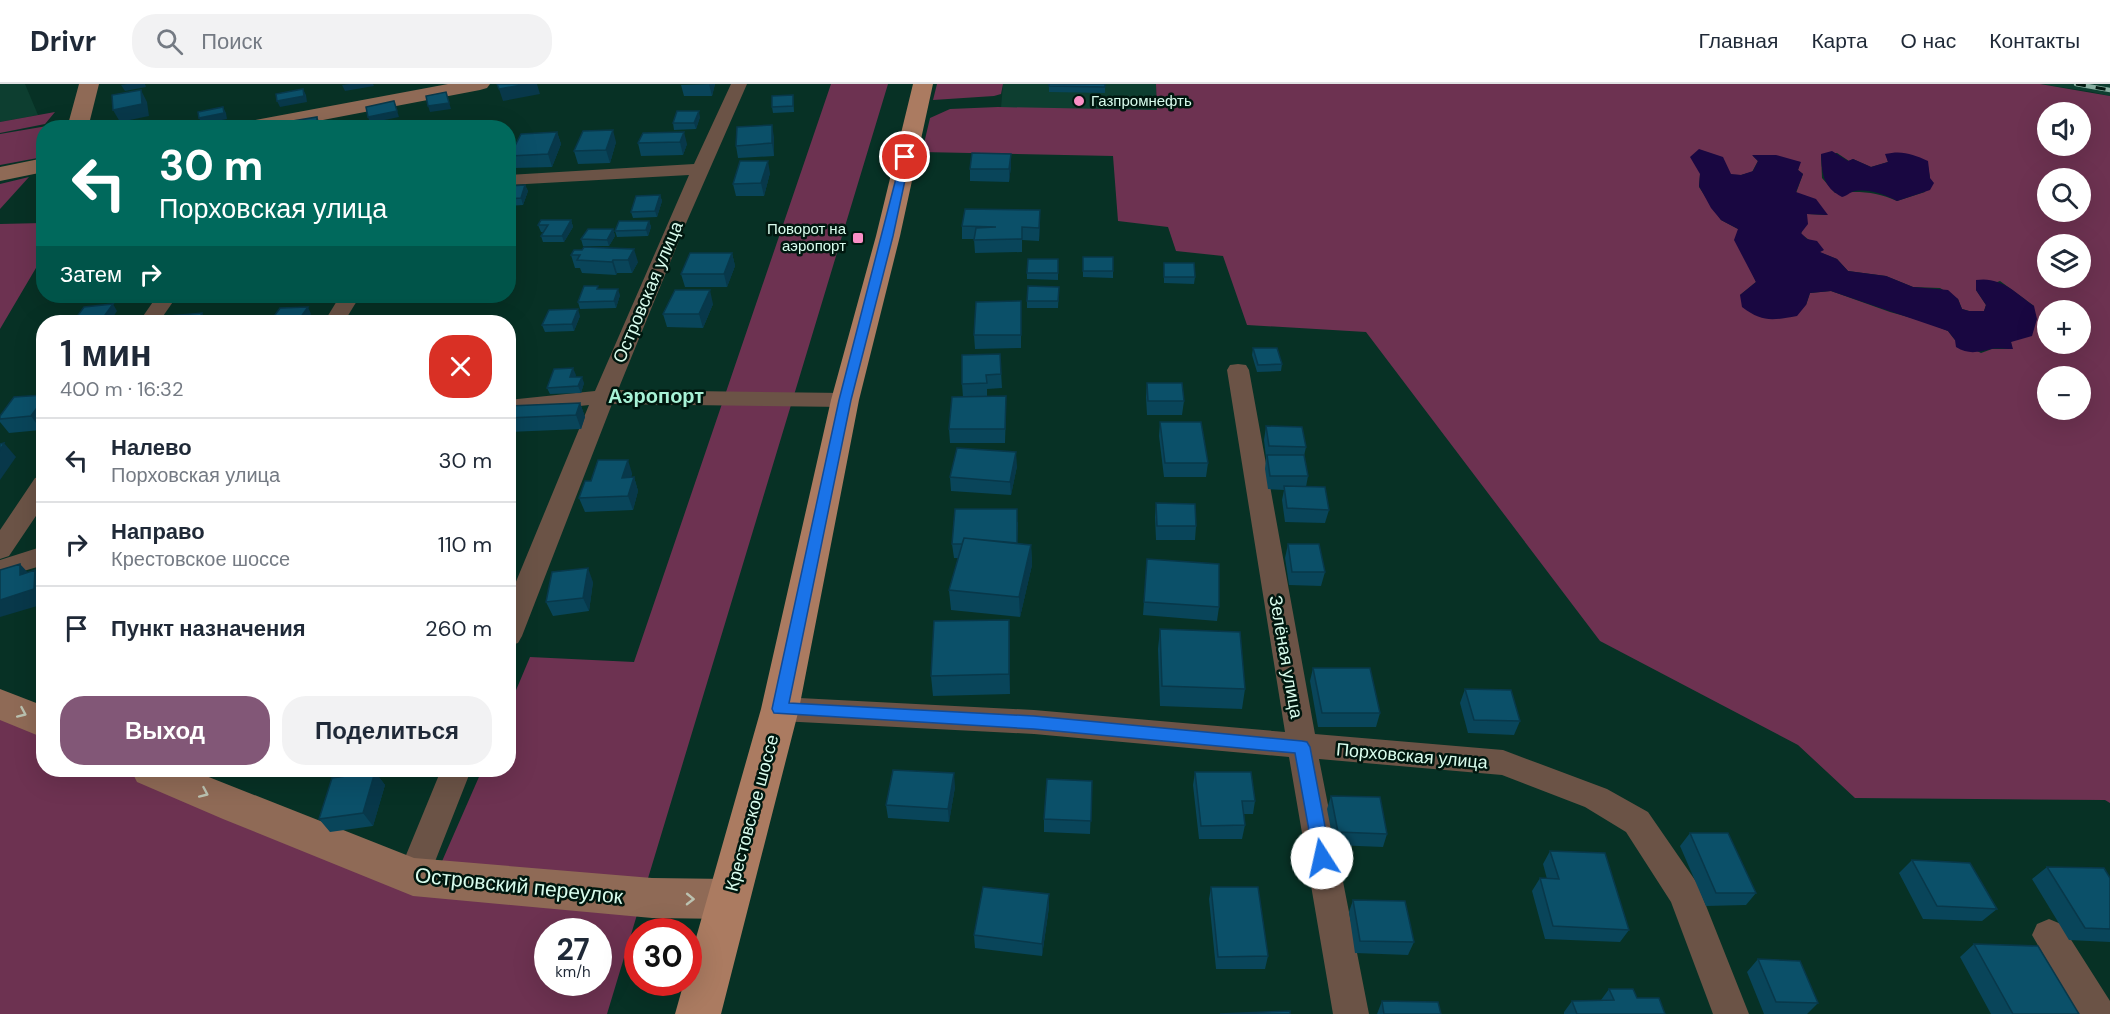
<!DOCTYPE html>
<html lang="ru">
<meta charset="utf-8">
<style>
:root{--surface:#fff;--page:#f2f2f3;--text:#1f2937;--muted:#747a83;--line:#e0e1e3;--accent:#825777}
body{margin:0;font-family:"DM Sans",sans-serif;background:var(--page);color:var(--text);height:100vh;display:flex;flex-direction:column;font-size:22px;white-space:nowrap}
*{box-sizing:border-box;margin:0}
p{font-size:20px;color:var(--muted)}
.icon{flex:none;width:33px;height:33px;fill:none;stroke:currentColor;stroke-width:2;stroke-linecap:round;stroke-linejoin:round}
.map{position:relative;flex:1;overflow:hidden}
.sheet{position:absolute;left:36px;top:231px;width:480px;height:462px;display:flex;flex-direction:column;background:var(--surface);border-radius:24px;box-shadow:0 6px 24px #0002}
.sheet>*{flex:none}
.banner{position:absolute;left:36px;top:36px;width:480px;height:183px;border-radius:24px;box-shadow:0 6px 24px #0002;background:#00695c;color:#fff;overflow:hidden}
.controls{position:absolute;left:2037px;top:18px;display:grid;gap:12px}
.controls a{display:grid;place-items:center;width:54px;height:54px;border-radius:50%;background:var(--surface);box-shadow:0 6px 24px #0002;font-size:30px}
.speed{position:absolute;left:534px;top:834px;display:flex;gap:12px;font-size:30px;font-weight:700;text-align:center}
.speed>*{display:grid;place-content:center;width:78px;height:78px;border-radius:50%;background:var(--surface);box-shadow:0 6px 24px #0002;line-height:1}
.speed small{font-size:15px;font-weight:400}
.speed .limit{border:9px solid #d22;background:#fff;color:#111}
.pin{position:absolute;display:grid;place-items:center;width:51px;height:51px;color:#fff;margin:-26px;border:3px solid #fff;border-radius:50%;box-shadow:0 2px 6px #0007}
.me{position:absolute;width:66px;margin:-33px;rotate:350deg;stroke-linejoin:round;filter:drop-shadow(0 0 4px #0008)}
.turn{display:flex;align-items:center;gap:21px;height:126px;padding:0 24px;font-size:27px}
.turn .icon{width:78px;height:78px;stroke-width:2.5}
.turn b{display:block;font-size:42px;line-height:51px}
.then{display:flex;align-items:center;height:57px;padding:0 24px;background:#0003;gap:12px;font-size:22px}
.round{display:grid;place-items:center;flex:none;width:63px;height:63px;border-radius:24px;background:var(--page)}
.summary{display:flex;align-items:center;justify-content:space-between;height:102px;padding:0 24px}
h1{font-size:36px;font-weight:600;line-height:45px}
.primary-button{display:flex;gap:12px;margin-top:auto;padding:12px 24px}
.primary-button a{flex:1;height:69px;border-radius:24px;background:var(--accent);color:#fff;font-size:24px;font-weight:600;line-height:69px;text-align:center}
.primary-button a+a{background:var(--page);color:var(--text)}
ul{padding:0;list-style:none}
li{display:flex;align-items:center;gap:18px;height:84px;padding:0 24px;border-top:2px solid var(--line)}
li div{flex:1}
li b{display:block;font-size:22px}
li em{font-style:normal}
header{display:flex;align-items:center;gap:36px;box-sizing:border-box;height:84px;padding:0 30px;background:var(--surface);border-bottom:2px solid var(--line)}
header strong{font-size:28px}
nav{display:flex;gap:33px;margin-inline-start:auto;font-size:21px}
.search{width:420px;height:54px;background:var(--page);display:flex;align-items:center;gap:15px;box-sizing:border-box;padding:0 21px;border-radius:24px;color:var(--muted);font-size:22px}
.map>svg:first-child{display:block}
.built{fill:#0d3e30}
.green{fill:#6d3251;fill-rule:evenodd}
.water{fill:#190741}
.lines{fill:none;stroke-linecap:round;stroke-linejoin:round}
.street{fill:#6b5346;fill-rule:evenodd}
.secondary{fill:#8f6a56;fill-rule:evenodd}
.primary{fill:#ab7b61;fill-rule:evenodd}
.rail-casing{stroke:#88aea1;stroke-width:4.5}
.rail{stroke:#00170f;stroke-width:3;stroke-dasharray:10;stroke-linecap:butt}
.wall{fill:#09455a}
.shaded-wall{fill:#08384a}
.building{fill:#0b5069;stroke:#08384a;stroke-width:1.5}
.oneway{stroke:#bbc2b1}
.route{fill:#1a73e8;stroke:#114b97;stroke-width:1.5}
.poi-dot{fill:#fb8fc6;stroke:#00170f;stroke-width:2}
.labels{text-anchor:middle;stroke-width:5;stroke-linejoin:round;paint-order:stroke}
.far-poi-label{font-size:15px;fill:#d8fced;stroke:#00170f;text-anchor:start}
.street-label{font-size:18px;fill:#d8fced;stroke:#00170f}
.neighbourhood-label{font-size:20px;font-weight:bold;fill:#a7f2d6;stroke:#00170f}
.near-street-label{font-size:21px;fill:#d8fced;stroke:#00170f}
</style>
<header>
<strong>Drivr</strong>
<div class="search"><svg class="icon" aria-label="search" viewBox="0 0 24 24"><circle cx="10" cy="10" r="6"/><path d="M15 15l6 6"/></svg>Поиск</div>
<nav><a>Главная</a><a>Карта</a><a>О нас</a><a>Контакты</a></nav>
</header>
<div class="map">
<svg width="2110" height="930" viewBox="0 0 2110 930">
<rect width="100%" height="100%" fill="#073125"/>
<path class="built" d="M0 0H25L38 31 0 38Z
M1003 0H1156L1157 26 1001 24Z
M2040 0H2110V12L2092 8Z"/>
<path class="green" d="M831 0H888L607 930H0V615L43 635 44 686H154L237 723 436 791 482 686H508L509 623 530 573 634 578ZM548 848H598V898H548Z
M937 0H1003L1001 10 994 12 933 16Z
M1156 0H2040L2110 12V719L2105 716 1855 714 1798 661 1600 557 1366 248 1247 241 1223 172 1176 167 1168 143 1118 137 1113 72 922 68 930 34 950 25 998 23 1157 26ZM2048 28H2080V62H2048ZM1837 69 1849 77 1853 75 1871 83 1888 78 1886 70 1928 82 1930 94 1925 108 1897 117C1876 107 1857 107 1835 109L1822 94 1821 71ZM1753 72 1800 78 1798 86 1803 90 1796 109 1827 131 1807 130 1801 150 1823 166 1819 168 1837 175 1848 187 1886 192 1913 203 1940 204 1958 215 1962 225 1969 227H1984L1986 221 1976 206 2000 197 2034 222 2011 258 2012 265H1992L1981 269 1955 256 1948 247 1926 238 1890 228 1831 207 1810 209 1806 221 1740 211 1756 198 1747 177 1738 145 1721 136 1699 103 1700 90 1741 91 1752 88 1758 77ZM2048 94H2080V128H2048ZM2048 160H2080V194H2048ZM2048 226H2080V260H2048ZM2048 292H2080V326H2048Z
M55 28 45 40 0 49V38Z
M59 40 65 41 64 43 44 44 43 73 0 81V50Z
M29 93 0 125V100Z
M43 139V172L0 245V140Z"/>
<path class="water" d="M1699 65 1723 73 1731 90 1741 91 1753 87 1758 77 1752 71H1776L1801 78 1798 86 1803 90 1796 108 1816 115 1828 131 1807 130 1808 140 1801 149 1807 155 1817 157 1824 166 1820 168 1837 175 1848 187 1886 192 1913 203 1948 206 1958 215 1962 225 1969 227H1984L1986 221 1976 206V196C2000 192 2015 208 2034 222L2037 235 2032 252 2011 258 2013 265C2006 265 1998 264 1991 265 1978 268 1969 271 1956 263L1955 256 1948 247 1831 207 1810 209 1806 221 1797 232C1773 236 1763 239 1742 223L1740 211 1756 198 1734 156 1738 145 1721 136 1711 124 1699 102 1700 90 1690 73Z
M1832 67 1848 77 1853 75 1871 83 1888 78 1885 70C1902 66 1913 70 1928 77L1930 94 1934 99 1930 106 1897 117C1884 110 1869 105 1855 107 1850 108 1847 112 1842 113 1823 103 1822 90 1821 70Z"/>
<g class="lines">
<path class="street" d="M731 0H747L687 137 618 306 845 309 853 311 856 316 853 321 845 323 612 320 522 552 518 559 508 562V517L589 321 508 330V316L595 307 689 91 508 101V91L694 80Z
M157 212H177L159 238H139Z
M340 212H360L344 238H324Z
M1238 280 1246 281 1249 286 1315 650 1503 666 1607 705 1648 728 1697 799 1749 930H1713L1671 818 1626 748 1585 723 1502 691 1319 675 1369 930H1333L1289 673 1034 650 780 637 770 633 766 625 770 617 780 613 1034 626 1285 648 1227 286 1230 281Z
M44 392V420L9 472 0 475V446L35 394Z
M44 462V481L0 494V476Z
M441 686H471L425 803 413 808 401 803 397 793Z
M2049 835 2061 840 2110 917V930H2078L2032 851 2037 840Z"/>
<path class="secondary" d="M79 0H99L88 44H67Z
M448 0H490L487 4 480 6 281 44H235L238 40 245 38Z
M44 74V88L0 97V83Z
M0 605 44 622V654L0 636Z
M131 686H191L414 774 652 794 729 795 744 801 750 815 744 829 729 835 652 834 413 812 223 735 137 698Z"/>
<path class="primary" d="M913 0H933L900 152 859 316 799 625 721 930H675L684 898H688V882L761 625 831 316 876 152Z"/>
<g class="rail-casing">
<path id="rail" d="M2076 0 2110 6"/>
</g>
<use href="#rail" class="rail"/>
</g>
<path class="wall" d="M715 0 712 12H684L681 1Z
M1105 0V9L1049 8V2Z
M793 11 794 28 773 29 772 23Z
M700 33 696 45 674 46 673 39Z
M557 48 561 60 552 83 514 84 510 72Z
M643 49 687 60 683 71 641 72 638 59Z
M774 53V72L738 74 736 62Z
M616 58 610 79 578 80 574 67Z
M1011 70V82L1009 98 970 97V85Z
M770 89 764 112H736L733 100Z
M525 101 528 107 523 121 508 122V102Z
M660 111 662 117 657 133 633 134 631 128Z
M1040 126V139L1039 157 1022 156V168L975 169 974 155H962V142Z
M571 136 573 143 564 158H543L541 152 544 148H541L538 141Z
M649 137 651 143 648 152 617 153 615 147Z
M613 145 615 152 609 162H583L581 155Z
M582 166 638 178 632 189H617L616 191 582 189 580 184H575L571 171Z
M732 169 735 182 727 203H685L681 190Z
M1083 173 1113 187V194L1083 193Z
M1058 175V196L1027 195V189Z
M1164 179 1195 193 1194 200 1164 199Z
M1059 203 1058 224H1027V217Z
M600 205 620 211 616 224 580 225 578 218Z
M189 212H222L220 215 192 217Z
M384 212H413L385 213Z
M1021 217V264L975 265 974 251Z
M713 220 703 244 667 243 663 230Z
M580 232 574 247 545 248 542 241Z
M1253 264 1282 280 1281 287 1257 288 1252 271Z
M1000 270 1002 304 987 305V312L1006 326 1005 359H950L949 345 963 313 962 300Z
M576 291 575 293 584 299 581 309 550 310 547 304Z
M1147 299 1184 317 1182 331H1147L1146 313Z
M44 311 41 346 9 349 0 338V332Z
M580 319 585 333 581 345 508 348V322Z
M1160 338 1208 379 1206 393H1164L1159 352Z
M1266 342 1306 363 1304 372 1308 392 1306 403 1329 426 1325 439 1285 438 1282 416 1284 406 1268 405 1265 385 1266 374 1264 356Z
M1017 382 1011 411 951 407 950 393Z
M632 389 631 394 634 393 638 407 633 426 585 428 579 414 591 397Z
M1156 419 1196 442 1195 456H1156L1155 433Z
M1018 438 1017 459 1031 461 1032 481 1020 533 951 526 949 506 958 474H954L952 460Z
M1288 460 1325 488 1321 502 1289 501 1285 474Z
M1147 475 1219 523 1217 537 1143 531Z
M593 498 589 527 553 532 546 518Z
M1160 545 1245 605 1242 625 1160 622 1158 565Z
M1010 556V610L933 612 931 592Z
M1313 584 1380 629 1376 643H1318L1310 597Z
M1465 605 1520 637 1514 651 1468 649 1460 619Z
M375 688 385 701 373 742 330 748 319 735Z
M1195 688 1255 717 1253 730H1244L1245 741 1242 755H1199L1193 701Z
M1092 697 1090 750 1044 748V735Z
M955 703 949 738 888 734 886 721Z
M1331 712 1387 750 1383 763 1334 761 1327 725Z
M1690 749 1756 809 1746 821 1706 822 1680 762Z
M1550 767 1629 846 1620 858 1545 855 1532 807 1540 794 1547 795 1543 780Z
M1912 776 1997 825 1982 837 1923 835 1899 789Z
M2047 783 2110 794V858L2069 856 2032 795Z
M1211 803 1268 872 1265 885H1216L1209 815Z
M1049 810V823L1042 872 975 864 974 851Z
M1353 816 1414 858 1408 871 1355 869 1349 828Z
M1974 860 2079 930H1991L1960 873Z
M1758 875 1818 919 1807 930H1764L1747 888Z
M1609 905 1637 914 1665 930H1564V928L1572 917 1601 916Z
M1382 917 1441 930H1377Z"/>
<path class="shaded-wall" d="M127 0H145L146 3 125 7 121 1Z
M349 0H373L374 2 345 7 342 1Z
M527 0H537L540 10 503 17 499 5Z
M709 0H715L712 12Z
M303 5 306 11 307 18 280 23 277 17Z
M141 6 147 18 149 32 120 38 113 26Z
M446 8 451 25 430 28 428 22Z
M394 17 399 33 370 39 368 33Z
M223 23 226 29 227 35 202 40 199 34Z
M699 27 700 33 696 45 694 39Z
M317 33 320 39V44H310Z
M772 41 774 53V72L772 59Z
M613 46 616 58 610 79 606 66Z
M557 48 561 60 552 83 548 70Z
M684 48 687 60 683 71 680 58Z
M1011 70V82L1009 98V85Z
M768 77 770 89 764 112 761 99Z
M525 101 528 107 523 121 521 114Z
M660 111 662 117 657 133 655 127Z
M1040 126V139L1039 157V144Z
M571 136 573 143 564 158 562 152Z
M649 137 651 143 648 152 646 146Z
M613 145 615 152 609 162 607 156Z
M634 165 638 178 632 189 628 176Z
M732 169 735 182 727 203 724 190Z
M613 176 617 189 616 191 612 178Z
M618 205 620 211 616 224 614 217Z
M710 206 713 220 703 244 699 230Z
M113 220 117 227 110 238H100Z
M308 223 311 230 306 238H299L298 237Z
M578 225 580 232 574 247 572 240Z
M202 229 208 238H197Z
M392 233 394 238H389Z
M573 284 576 291 573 300 570 293Z
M582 293 584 299 581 309 578 302Z
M44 314V343L41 346 31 332Z
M580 319 585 333 581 345 576 331Z
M4 359 16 373 0 396V366Z
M1016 368 1017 382 1011 411 1010 398Z
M628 376 632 389 626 408 622 394Z
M634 393 638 407 633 426 628 412Z
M1031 461 1032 481 1020 533 1019 513Z
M20 480 33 494 20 491Z
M588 484 593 498 589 527 583 514Z
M35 486 44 495V520L0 533V516Z
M1009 536 1010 556V610L1009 590Z
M375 688 385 701 373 742 363 729Z
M954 689 955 703 949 738 948 725Z
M1049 810V823L1042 872V860Z"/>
<path class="building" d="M497 0H527L499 5Z
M1049 0H1105V3L1049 2Z
M303 5 304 12 277 17 276 10Z
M141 6 142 20 113 26 112 11Z
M446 8 449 19 428 22 426 12Z
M793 11V22L772 23V12Z
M394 17 397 27 368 33 366 23Z
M223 23 224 29 199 34 198 28Z
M677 27H699L694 39H673Z
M317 33V42L310 44H287V38Z
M144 37V44H117V42Z
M772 41V59L736 62 737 43Z
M613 46 606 66 574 67 583 47Z
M557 48 548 70 510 72 521 50Z
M684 48 680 58 638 59 643 49Z
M972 69 1011 70 1009 85H970Z
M740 77H768L761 99 733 100Z
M525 101 521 114 508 115V102Z
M660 111 655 127 631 128 636 112Z
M965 125 1040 126 1039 144 1022 143V155L974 156 976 144 996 143 962 142Z
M541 136H571L562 152H541L548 141H538Z
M619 137H649L646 146 615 147Z
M588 145H613L607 156 581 155Z
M584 163 634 165 628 176H613L612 178 577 176 580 171H571L574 166H582Z
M690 169H732L724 190H681Z
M1083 173H1113V187H1083Z
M1028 175H1058V189H1027Z
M1164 179H1194L1195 193H1164Z
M584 202H598L597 205H618L614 217 578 218Z
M1028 202 1059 203 1058 217H1027Z
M675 206H710L699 230H663Z
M1021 217V251H974L976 218Z
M113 220 100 238H73L84 223Z
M308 223 298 237 270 238 280 224Z
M578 225 572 240 542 241 549 226Z
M202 229 197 238H153L157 233Z
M392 233 389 238H365L366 235Z
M1253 264H1277L1282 280 1258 281Z
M1000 270 1001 290 986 291 987 299 962 300V271Z
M573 284 570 293H582L578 302 547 304 554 285Z
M1147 299H1182L1184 317H1148Z
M44 311V314L31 332 0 335V332L14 313Z
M1006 312 1005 345H949L952 313Z
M580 319 576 331 508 334V322Z
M1160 338H1201L1208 379H1165Z
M1266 342 1302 343 1306 363 1269 362Z
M4 359 0 366V360Z
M957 364 1016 368 1010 398 950 393Z
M1267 371H1304L1308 392H1270Z
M598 376H628L622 394 634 393 628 412 579 414 585 397H591Z
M1284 402 1325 403 1329 426 1287 424Z
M1156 419 1195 420 1196 442H1157Z
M955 425H1017V459L964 454 962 460H952Z
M964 454 1031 461 1019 513 949 506Z
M1288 460H1319L1325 488H1292Z
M1147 475 1219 480V523L1144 518Z
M20 480V491L35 486 34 505 0 516V486Z
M588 484 583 514 546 518 552 488Z
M1009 536V590L931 592 934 537Z
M1160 545 1240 548 1245 605 1162 602Z
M1313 584H1370L1380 629H1322Z
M1465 605 1511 606 1520 637 1474 636Z
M893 686 954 689 948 725 886 721Z
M375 688 363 729 319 735 332 694Z
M1195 688H1251L1255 717H1242L1245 741 1201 742Z
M1047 695 1092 697 1091 737 1044 735Z
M1331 712 1380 713 1387 750 1338 748Z
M1690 749H1728L1756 809H1716Z
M1550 767 1605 769 1629 846 1553 842 1540 794 1559 795Z
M1912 776 1970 779 1997 825 1937 822Z
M2047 783 2104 784 2110 794V845L2085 844Z
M983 803 1049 810 1042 860 974 851Z
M1211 803H1258L1268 872 1218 873Z
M1353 816 1405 817 1414 858 1360 857Z
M1974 860 2038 862 2079 930H2013Z
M1758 875 1800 877 1818 919 1776 918Z
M1609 905H1633L1637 914H1659L1665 930H1577L1572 917 1614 916Z
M1382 917 1438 918 1441 930H1384Z
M1290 927V930H1220Z"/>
<defs><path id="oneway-chevron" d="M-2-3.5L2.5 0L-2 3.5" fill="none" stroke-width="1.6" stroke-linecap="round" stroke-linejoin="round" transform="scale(1.5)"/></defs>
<g class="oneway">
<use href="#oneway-chevron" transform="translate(22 629) rotate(24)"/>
<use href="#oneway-chevron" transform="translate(204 709) rotate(24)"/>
<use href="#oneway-chevron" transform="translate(690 815) rotate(1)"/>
</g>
<path class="route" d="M902 71 910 73 893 152 851 316 789 619 1034 632 1302 657 1307 658 1310 663 1331 774 1328 780 1322 782 1316 780 1314 774 1295 669 1034 645 774 629 772 625 839 316Z"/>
<g class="poi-dot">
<circle cx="1079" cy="17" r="6"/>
<rect x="852" y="148" width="12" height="12" rx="3"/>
</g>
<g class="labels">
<g class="far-poi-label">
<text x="1091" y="22">Газпромнефть</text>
<text x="846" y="150" text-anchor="end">Поворот на<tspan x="846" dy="17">аэропорт</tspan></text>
</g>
<g class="street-label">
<text transform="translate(648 208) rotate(-67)" y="6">Островская улица</text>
<text transform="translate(1286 573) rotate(80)" y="6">Зелёная улица</text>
<text transform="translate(1412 672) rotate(5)" y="6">Порховская улица</text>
<text transform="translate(752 729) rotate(-75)" y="6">Крестовское шоссе</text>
</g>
<g class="neighbourhood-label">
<text x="656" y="319">Аэропорт</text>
</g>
<g class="near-street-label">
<text transform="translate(519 802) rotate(6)" y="7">Островский переулок</text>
</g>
</g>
</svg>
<div class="controls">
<a><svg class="icon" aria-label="sound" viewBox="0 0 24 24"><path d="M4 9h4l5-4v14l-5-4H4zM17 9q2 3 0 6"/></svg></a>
<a><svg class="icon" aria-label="search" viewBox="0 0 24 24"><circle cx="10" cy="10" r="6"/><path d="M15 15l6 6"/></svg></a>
<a><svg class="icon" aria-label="layers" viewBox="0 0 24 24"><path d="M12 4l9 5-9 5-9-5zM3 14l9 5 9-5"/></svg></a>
<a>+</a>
<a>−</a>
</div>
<div class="speed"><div>27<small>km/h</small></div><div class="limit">30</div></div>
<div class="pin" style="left:905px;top:73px;background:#d93025"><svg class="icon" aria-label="arrive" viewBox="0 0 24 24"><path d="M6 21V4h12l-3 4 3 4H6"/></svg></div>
<svg class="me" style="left:1322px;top:774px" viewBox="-20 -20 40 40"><circle r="19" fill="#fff"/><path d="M0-13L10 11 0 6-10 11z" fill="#1a73e8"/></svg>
<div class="banner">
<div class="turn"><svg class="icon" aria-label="left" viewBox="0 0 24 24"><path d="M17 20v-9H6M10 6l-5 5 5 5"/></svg><div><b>30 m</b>Порховская улица</div></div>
<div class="then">Затем<svg class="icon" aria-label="right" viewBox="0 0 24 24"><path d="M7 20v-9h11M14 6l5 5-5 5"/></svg></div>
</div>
<section class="sheet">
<div class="summary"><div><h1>1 мин</h1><p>400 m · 16:32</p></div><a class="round" style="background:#d93025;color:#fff"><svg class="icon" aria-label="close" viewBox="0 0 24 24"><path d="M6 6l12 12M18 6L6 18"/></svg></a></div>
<ul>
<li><svg class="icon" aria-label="left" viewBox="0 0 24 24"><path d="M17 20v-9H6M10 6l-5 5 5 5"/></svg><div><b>Налево</b><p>Порховская улица</p></div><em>30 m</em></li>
<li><svg class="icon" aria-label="right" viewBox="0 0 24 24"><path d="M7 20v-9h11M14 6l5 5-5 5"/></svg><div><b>Направо</b><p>Крестовское шоссе</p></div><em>110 m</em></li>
<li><svg class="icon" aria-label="arrive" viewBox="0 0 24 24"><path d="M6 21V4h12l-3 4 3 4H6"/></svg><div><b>Пункт назначения</b></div><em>260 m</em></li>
</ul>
<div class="primary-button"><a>Выход</a><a>Поделиться</a></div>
</section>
</div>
